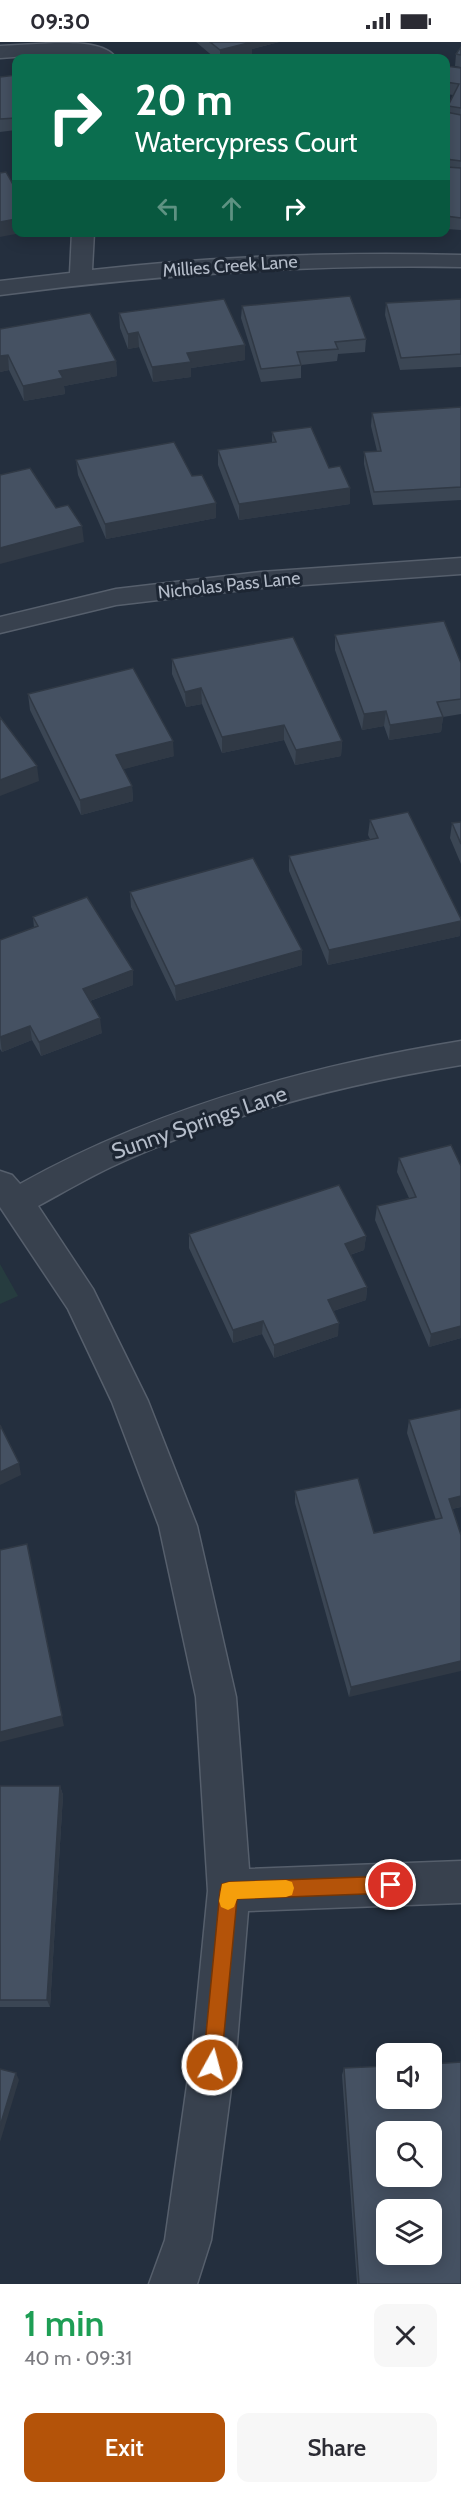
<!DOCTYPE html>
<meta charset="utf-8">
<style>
:root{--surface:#fff;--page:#f7f7f7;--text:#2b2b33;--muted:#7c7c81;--accent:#b45309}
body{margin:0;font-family:Cabin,sans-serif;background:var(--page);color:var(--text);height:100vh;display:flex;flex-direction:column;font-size:22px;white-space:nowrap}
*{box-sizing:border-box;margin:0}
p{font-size:20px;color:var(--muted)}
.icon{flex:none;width:33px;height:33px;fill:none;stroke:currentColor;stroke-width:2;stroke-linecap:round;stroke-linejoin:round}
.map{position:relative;height:2242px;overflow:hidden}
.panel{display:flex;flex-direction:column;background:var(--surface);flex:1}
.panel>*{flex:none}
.guide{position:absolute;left:12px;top:12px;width:438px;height:183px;border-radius:12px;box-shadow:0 3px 15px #0003;background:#0b6e4f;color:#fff;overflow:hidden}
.fabs{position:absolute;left:376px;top:2001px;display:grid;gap:12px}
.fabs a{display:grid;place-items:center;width:66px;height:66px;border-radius:12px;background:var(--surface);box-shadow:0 3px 15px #0003;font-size:30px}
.pin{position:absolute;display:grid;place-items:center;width:51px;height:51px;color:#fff;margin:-26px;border:3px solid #fff;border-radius:50%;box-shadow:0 2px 6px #0007}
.me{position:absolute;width:66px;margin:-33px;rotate:7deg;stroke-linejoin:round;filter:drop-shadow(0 0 4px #0008)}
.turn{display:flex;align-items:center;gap:21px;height:126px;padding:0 24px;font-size:27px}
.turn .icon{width:78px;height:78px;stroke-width:2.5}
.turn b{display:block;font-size:42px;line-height:51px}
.lanes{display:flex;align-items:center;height:57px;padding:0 24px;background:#0003;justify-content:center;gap:30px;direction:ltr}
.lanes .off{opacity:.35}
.round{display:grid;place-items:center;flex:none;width:63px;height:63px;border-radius:12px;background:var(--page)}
.overview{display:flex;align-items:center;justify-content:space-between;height:102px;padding:0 24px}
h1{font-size:36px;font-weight:600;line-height:45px;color:#1e9e55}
.action{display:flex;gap:12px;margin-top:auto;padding:12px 24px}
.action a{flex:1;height:69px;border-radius:12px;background:var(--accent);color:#fff;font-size:24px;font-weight:600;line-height:69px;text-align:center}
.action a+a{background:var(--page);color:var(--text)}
.status{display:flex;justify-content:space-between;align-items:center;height:42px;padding:0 30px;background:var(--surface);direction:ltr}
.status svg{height:16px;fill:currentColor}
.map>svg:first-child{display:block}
.green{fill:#263c3f}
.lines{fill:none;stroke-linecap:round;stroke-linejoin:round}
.street-casing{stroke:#565f6c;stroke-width:3}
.street{fill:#38414e;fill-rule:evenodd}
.wall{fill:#3b4654}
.shaded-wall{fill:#303945}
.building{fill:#455162;stroke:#303945;stroke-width:1.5;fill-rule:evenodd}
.route{fill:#b45309;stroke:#753606;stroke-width:1.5}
.slow{fill:#f59e0b}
.labels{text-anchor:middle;stroke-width:6;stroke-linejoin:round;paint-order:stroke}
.far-street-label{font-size:18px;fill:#b4bcc9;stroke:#1d2633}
.street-label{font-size:22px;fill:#b4bcc9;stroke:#1d2633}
</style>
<div class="status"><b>09:30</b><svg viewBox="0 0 49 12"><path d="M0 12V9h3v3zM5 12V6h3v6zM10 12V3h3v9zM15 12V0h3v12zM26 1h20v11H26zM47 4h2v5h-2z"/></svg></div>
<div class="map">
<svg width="461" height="2242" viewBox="0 0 461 2242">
<rect width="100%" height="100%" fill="#242f3e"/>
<path class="green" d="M0 1222 18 1254 0 1262Z"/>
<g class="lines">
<g class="street-casing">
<path id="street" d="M55 1C73 1 105 0 116 16H93L55 12 0 16V4Z
M72 190H94L92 228C215 214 338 210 461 213V225C306 222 153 233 0 253V239L70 231Z
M461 516V532L261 546 116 563 0 591V575L116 547 261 530Z
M461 999V1023C341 1043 221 1073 111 1125 86 1137 62 1151 38 1164L93 1247 148 1359 197 1484 236 1655 249 1827 461 1819V1861L248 1869 237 2001 211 2198 197 2242H149L165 2198 193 2001 208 1849 196 1655 159 1484 112 1360 68 1267 0 1165V1129L12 1133 20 1142C156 1066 308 1024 461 999Z"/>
</g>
<use href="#street" class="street"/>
</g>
<path class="wall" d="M196 0H279L252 7V12L235 16H215Z
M461 5V25L455 24 456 12Z
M446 24 461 26V188L446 187V70L447 71 448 64 453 53 446 52Z
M16 33V88L0 90V35Z
M461 257V325L400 328 385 273 386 261Z
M242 264 366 297 365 310 338 312 337 319 301 323V336L261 340 241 276Z
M119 271 245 303V318L191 326V335L153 340 139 305 128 307 120 286Z
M0 287 116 319 117 334 64 344 65 352 24 359 9 328 0 330Z
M461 365V458L373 463 364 422V410L377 409 371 384 372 371Z
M272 390 329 426 350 462 239 478 218 423V408L272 401Z
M76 418 192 434 216 476 106 497 78 433Z
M335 593 461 621V672L443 675 441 690 389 698 384 684 362 688 335 608Z
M172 617 342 699 341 714 295 723 284 698 222 711 202 662 186 665 172 632Z
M28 652 174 714 123 727 132 744 133 759 81 773 30 668Z
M370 778 460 894 328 923 289 829V814L370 797 368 793Z
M461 780V822L450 796 452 781Z
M130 850 302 908V923L176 959 131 865Z
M33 875 133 943 90 959 102 991 41 1014 32 998 2 1010 0 1007V898L34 886Z
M399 1116 461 1124V1296L429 1305 375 1178 377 1164 409 1156 397 1130Z
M189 1192 366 1194 364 1208 350 1213 367 1245 366 1258 333 1269 338 1294 274 1316 262 1292 233 1301 189 1206Z
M461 1367V1465L452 1467 349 1655 295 1461V1449L374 1491 436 1478 407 1391 409 1378Z
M0 1744H60L63 1753 50 1965H0Z
M344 2026 461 2242H357L342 2033Z"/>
<path class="shaded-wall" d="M247 0H279L252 7V12L235 16H220V8Z
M16 177V190H26L0 195V180Z
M138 290 139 305 128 307V292Z
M245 303V318L191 326V335L153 340 152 325 187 311Z
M8 313 9 328 0 330V314Z
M116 319 117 334 64 344 65 352 24 359 23 344 59 329Z
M350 446V462L239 478V462Z
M216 461V476L106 497 105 482Z
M82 484 84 500 0 522V506Z
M201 646 202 662 186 665 185 650Z
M386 669 384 684 362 688 364 672Z
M443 675 441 690 389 698 390 683Z
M284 683V698L222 711V695Z
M173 699 174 714 117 729 116 713Z
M342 699 341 714 295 723 296 708Z
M37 724 39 739 0 754V738Z
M132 744 133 759 81 773 80 758Z
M461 879 460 894 328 923 329 908Z
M302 908V923L176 959 175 944Z
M133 928V943L84 961 83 947Z
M100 976 102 991 41 1014 39 1000Z
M30 984 32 998 2 1010 0 995Z
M366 1194 364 1208 343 1215 345 1202Z
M367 1245 366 1258 327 1271 328 1258Z
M263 1279 262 1292 233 1301V1288Z
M339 1281 338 1294 274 1316V1303Z
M461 1284V1296L429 1305 431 1292Z
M19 1421 21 1433 0 1443V1430Z
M461 1454V1465L446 1468 449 1457Z
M29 1513 64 1684 0 1700V1690Z
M461 1619V1629L349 1655 351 1645Z
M60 1744 63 1753 50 1965 47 1958Z
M16 2031 19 2038 0 2100V2084Z"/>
<path class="building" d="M210 0H252L220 8Z
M461 5V13L456 12Z
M446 24 461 26V66L448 64 459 42 446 40Z
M16 33V76L0 77V35Z
M446 70 461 73V119L446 117V92L447 89H446Z
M446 125 461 126V176L446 174Z
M6 130 16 148V177L0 180V131Z
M350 254 366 297 335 300 338 307 297 310 301 323 261 327 242 264Z
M224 257 245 303 187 311 191 320 152 325 138 290 128 292 119 271Z
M461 257V312L401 316 386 261Z
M90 271 116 319 59 329 63 336 23 344 8 313 0 314V287Z
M461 365V445L374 450 364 410 381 409 372 371Z
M311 385 329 426 340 424 350 446 239 462 218 408 276 400 272 390Z
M174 400 192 434 202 433 216 461 105 482 76 418Z
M30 426 56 466 68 463 82 484 0 506V433Z
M444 579 461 621V657L437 660 443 675 390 683 386 669 364 672 335 593Z
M293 595 342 699 296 708 284 683 222 695 201 646 185 650 172 617Z
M133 626 173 699 116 713 132 744 80 758 28 652Z
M0 675 37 724 0 738Z
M408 770 461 877V879L329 908 289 814 378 796 370 778Z
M461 780V802L452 781Z
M253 816 302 908 175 944 130 850Z
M87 855 133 928 83 947 100 976 39 1000 30 984 0 995V898L38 884 33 875Z
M451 1103 461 1124V1284L431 1292 377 1164 416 1155 399 1116Z
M339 1143 366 1194 345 1202 367 1245 328 1258 339 1281 274 1303 263 1279 233 1288 189 1192Z
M461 1367V1454L449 1457 461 1493V1619L351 1645 295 1449 358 1436 374 1491 442 1476 409 1378Z
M0 1383 19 1421 0 1430Z
M27 1502 62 1674 0 1690V1508Z
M0 1744H60L47 1958H0Z
M461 2020V2242H359L344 2026 387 2024V2056H432V2022ZM387 2090H432V2134H387ZM387 2168H432V2212H387Z
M0 2027 16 2031 0 2084Z"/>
<path class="route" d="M391 1834 397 1836 400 1843 397 1849 391 1851 237 1857 221 2023 219 2030 212 2032 206 2030 203 2023 220 1849 222 1842 229 1840Z"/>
<path class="slow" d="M286 1838 292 1840 294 1846 292 1853 286 1855 237 1857 234 1865 228 1868 221 1865 219 1859 222 1842 229 1840Z"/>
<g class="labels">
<g class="far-street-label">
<text transform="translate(230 224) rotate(-4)" y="6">Millies Creek Lane</text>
<text transform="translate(229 543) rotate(-6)" y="6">Nicholas Pass Lane</text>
</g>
<g class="street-label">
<text transform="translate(199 1080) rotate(-19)" y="8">Sunny Springs Lane</text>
</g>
</g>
</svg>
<div class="fabs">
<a><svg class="icon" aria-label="sound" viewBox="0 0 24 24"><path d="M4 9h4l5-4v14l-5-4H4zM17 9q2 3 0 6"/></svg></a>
<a><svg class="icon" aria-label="search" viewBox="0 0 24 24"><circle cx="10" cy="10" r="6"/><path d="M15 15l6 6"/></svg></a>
<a><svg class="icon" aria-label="layers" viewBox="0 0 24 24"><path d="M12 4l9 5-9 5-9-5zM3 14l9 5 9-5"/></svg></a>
</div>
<div class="pin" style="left:391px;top:1843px;background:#d93025"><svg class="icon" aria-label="arrive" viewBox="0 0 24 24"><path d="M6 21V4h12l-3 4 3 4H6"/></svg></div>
<svg class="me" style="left:212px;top:2023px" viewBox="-20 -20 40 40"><circle r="17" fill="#b45309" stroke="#fff" stroke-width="3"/><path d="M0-11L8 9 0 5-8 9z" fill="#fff"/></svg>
<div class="guide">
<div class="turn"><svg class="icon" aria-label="right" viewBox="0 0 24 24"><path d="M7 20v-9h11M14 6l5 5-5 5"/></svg><div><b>20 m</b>Watercypress Court</div></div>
<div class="lanes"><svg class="icon off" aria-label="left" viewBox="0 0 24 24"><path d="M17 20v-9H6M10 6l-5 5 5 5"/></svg><svg class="icon off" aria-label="ahead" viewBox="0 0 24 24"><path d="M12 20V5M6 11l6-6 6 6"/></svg><svg class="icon" aria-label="right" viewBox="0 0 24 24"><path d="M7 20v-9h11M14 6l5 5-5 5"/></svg></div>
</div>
</div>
<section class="panel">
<div class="overview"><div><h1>1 min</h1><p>40 m · 09:31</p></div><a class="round"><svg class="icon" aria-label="close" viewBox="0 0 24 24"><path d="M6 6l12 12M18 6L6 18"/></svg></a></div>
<div class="action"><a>Exit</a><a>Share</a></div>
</section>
